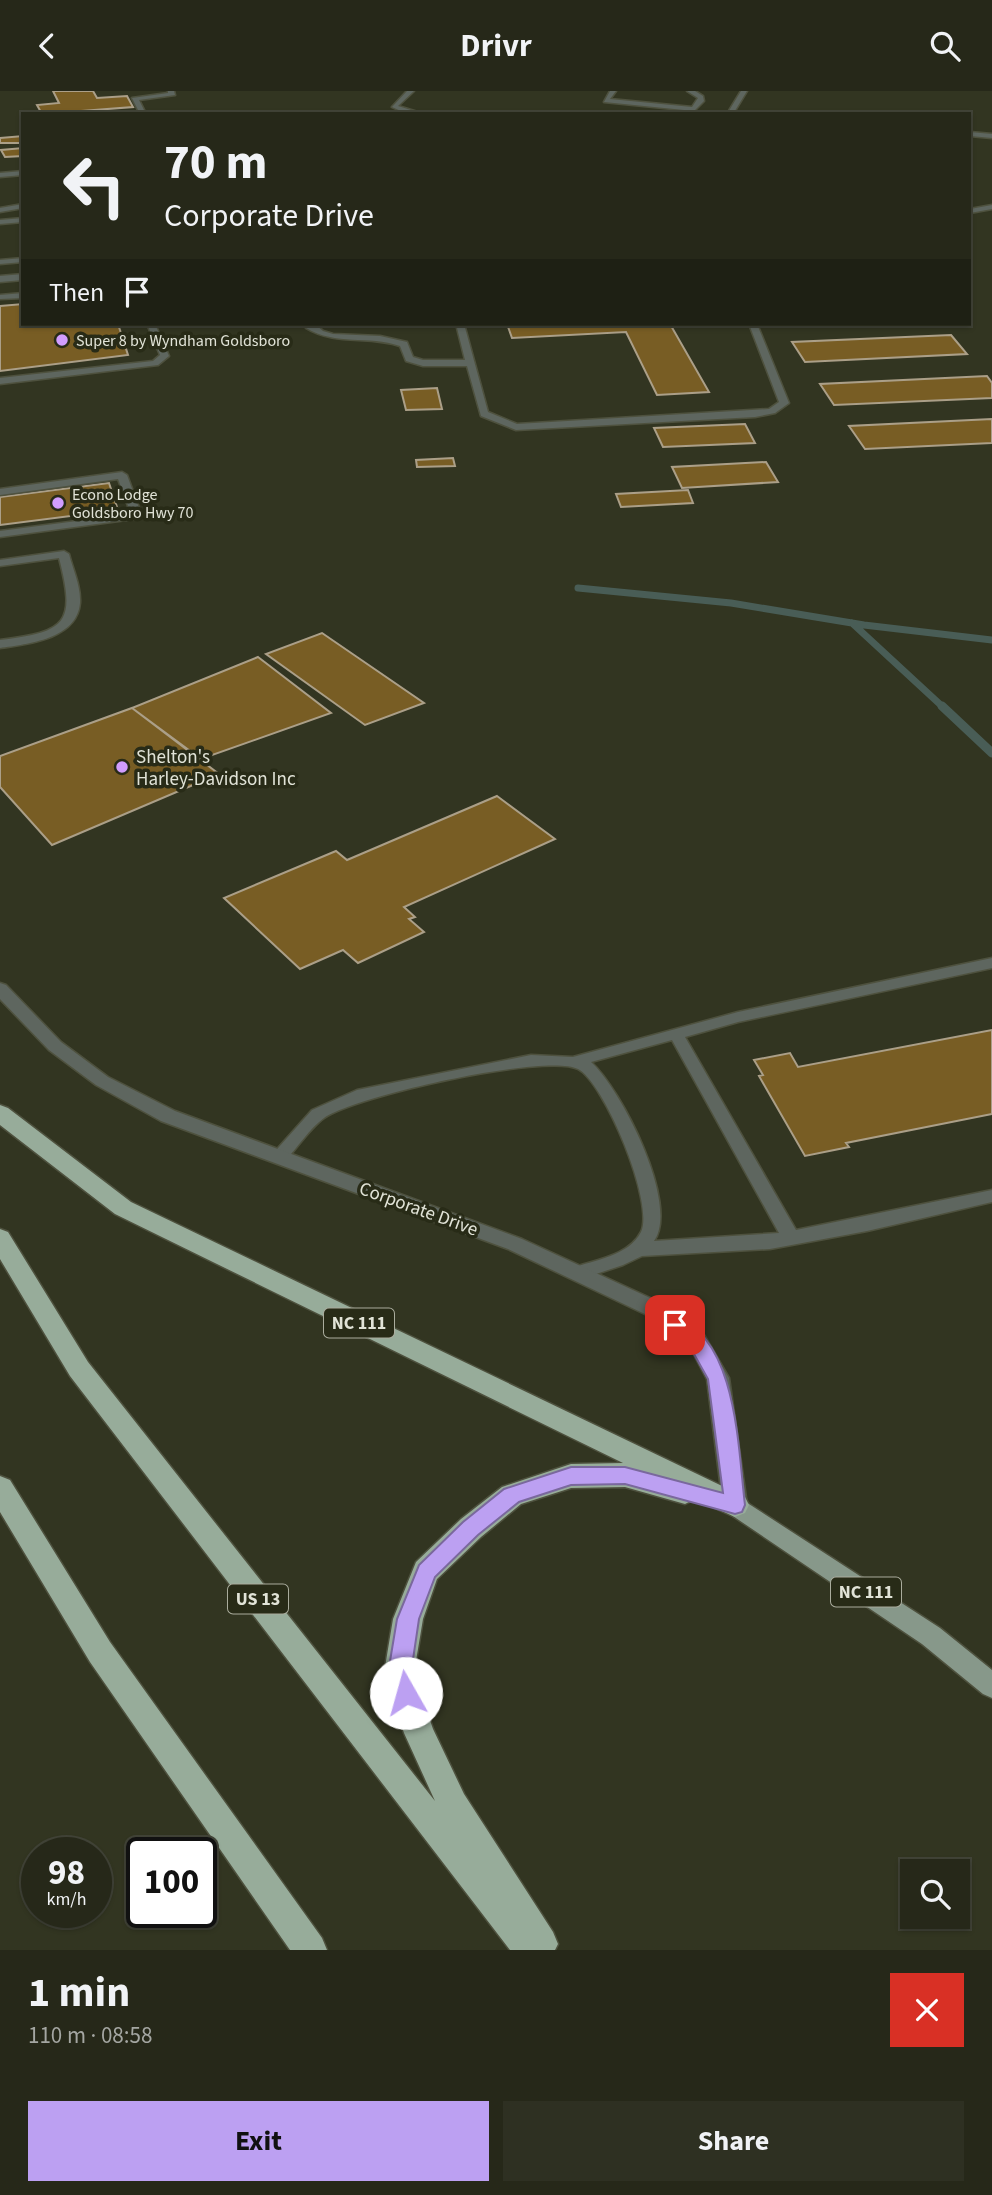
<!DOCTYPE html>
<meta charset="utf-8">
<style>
:root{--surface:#262819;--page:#2e3022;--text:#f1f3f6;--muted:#a4a6a2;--line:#424438;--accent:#bca0f2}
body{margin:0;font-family:"Source Sans 3",sans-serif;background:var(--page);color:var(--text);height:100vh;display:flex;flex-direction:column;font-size:26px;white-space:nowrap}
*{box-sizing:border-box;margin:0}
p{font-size:23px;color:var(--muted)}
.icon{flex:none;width:38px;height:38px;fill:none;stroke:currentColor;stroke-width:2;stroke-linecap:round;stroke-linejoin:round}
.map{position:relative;height:1859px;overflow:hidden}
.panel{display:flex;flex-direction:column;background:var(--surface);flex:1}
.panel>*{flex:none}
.guide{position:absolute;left:21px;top:21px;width:950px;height:214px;border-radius:0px;box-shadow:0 2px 5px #0004,0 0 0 2px var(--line);background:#262819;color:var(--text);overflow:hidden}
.tools{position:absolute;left:900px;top:1768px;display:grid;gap:14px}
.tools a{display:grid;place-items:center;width:70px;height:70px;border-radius:0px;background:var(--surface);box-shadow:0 2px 5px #0004,0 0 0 2px var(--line);font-size:35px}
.speed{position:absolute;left:21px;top:1746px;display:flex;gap:14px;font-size:35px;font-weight:700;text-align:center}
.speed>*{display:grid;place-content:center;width:91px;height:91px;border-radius:50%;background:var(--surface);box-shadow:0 2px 5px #0004,0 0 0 2px var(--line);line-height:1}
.speed small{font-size:18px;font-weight:400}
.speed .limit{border:4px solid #111;border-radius:10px;background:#fff;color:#111}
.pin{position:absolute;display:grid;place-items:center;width:60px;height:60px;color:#fff;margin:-30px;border-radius:14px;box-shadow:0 4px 10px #0006}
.me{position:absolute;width:77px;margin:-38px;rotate:353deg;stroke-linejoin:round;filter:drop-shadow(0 0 5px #0008)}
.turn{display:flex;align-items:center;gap:24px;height:147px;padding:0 28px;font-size:32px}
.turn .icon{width:91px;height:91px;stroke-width:2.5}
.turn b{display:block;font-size:49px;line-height:60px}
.then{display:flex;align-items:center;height:66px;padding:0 28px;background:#0003;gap:14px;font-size:26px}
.round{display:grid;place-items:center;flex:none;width:74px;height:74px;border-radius:0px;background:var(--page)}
.headline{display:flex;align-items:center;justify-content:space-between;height:119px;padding:0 28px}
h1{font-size:42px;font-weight:700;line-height:52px}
.cta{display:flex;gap:14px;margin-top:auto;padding:14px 28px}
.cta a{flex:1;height:80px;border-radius:0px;background:var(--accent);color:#111;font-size:28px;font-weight:700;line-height:80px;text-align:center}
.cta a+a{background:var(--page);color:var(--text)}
header{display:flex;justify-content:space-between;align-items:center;height:91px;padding:0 28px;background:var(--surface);font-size:32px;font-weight:700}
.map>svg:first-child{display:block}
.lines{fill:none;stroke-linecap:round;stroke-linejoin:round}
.stream-far1{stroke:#495d56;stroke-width:7}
.stream{stroke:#495d56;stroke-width:9}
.building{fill:#785d24;stroke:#ab9f88;stroke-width:2}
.service-casing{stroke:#4e513e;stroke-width:3}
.minor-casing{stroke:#4e513e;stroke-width:3}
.tertiary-casing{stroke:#4e513e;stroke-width:3}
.primary-casing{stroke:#4e513e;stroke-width:3}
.motorway-casing{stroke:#4e513e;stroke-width:3}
.service{fill:#5e665f;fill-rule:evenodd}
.minor{fill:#5e665f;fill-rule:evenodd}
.tertiary{fill:#5e665f;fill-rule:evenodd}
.primary{fill:#87988a;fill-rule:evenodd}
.motorway{fill:#97ac9a;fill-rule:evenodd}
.route{fill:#bca0f2;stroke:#7a689d;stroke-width:2}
.poi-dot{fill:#d19dfe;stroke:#282b17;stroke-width:2.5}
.labels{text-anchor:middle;stroke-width:7;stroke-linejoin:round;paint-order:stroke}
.far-poi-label{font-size:16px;fill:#e1e3d7;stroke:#282b17;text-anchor:start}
.shield{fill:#282b17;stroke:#aaac9d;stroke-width:2}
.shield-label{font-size:18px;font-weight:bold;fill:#e1e3d7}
.poi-label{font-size:19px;fill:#e1e3d7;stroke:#282b17;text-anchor:start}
.street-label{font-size:19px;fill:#e1e3d7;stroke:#282b17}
</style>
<header><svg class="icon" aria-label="back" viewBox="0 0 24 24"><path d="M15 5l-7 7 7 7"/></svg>Drivr<svg class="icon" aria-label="search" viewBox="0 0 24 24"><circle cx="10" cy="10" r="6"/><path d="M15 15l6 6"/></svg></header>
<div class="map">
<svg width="992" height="1859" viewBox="0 0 992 1859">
<rect width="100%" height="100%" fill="#323521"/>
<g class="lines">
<path class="stream-far1" d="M578 497 731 512 864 534 992 549
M852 532 944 617"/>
<path class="stream" d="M942 615 992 662"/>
</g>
<path class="building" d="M53 0H93L97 7 127 5 133 16 42 23 37 14 59 12Z
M23 45V52H0V47Z
M23 57V65L5 66 1 59Z
M23 213V233H118L128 264 0 280V215Z
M507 233H670L709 301 657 304 626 241 512 247Z
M951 244 967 263 805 271 792 251Z
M987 285 992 292V307L834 314 820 293Z
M437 297 442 318 406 319 401 299Z
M992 328V352L865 358 849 335Z
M745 333 755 352 663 356 654 337Z
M453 367 455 375 417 376 416 369Z
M766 371 778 391 682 397 672 376Z
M109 392 118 419 0 434V406Z
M688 399 693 412 621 416 616 403Z
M322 542 424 612 365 634 266 563Z
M258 566 331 622 201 668 132 617Z
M132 617 219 683 52 754 0 696V665Z
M497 705 555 748 404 816 415 826 409 828 424 841 358 872 343 859 300 878 224 807 336 760 347 769Z
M992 939V1023L846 1052 849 1056 805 1065 759 985 763 984 754 969 790 962 798 976Z"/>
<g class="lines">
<g class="service-casing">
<path id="service" d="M168 0H174L175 4 139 9 146 23H140L132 7 168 2Z
M407 0H414L398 15 424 23 405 22 392 16Z
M610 0H616L610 8 692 16 698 7 687 0H695L703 5 704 10 694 20 604 11Z
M741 0H747L733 23H727Z
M434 21H471L474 23H431Z
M23 80V84L0 86V82Z
M23 113V117L0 121V117Z
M23 127V131L0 133V129Z
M23 167V171L0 173V169Z
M23 202V207L0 208V204Z
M147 233H155L169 265 158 274 0 293V287L153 270 160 264Z
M306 233H315L323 240 333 243 380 245 407 251 413 266 423 269H465L456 233H464L488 321 517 333 769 318 779 311 749 233H757L789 312 775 322 755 326 516 339 481 325 467 275H423L406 270 400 255C368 244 336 255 306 237Z
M122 381 127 384 142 425 141 427 0 446V440L131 423 118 388 0 404V398Z
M64 460 69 463C73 479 81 495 80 512 77 548 28 553 0 557V549C67 541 76 532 59 467L0 475V469Z
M992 867V877L738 931 685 946 796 1139 992 1099V1111L867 1140 770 1158 642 1165 623 1174 578 1189 572 1187 569 1182 572 1177C594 1169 629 1165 641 1141 655 1112 604 991 578 978 546 962 355 1005 324 1027 310 1037 297 1057 285 1070H273L270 1066 312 1019 357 999 531 964 573 966 738 921ZM672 949 779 1142 654 1150C680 1113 621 998 591 971Z"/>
</g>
<g class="minor-casing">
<path id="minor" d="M970 41 992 43V47L970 45Z"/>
</g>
<g class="tertiary-casing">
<path id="tertiary" d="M992 114V118L970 122V118Z
M23 183V189L0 191V185Z
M0 892 6 894 61 951 108 986 175 1020 522 1148 661 1212 704 1244 729 1287 747 1414 743 1421 735 1424 727 1421 723 1414 707 1288 690 1256 647 1224 508 1158 161 1030 96 994 49 959 0 908Z"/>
</g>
<g class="primary-casing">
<path id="primary" d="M735 1404 940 1537 992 1579V1607L983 1603 922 1553 727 1421 723 1414 727 1407Z"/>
</g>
<g class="motorway-casing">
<path id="motorway" d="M0 1014 8 1017 131 1111 745 1406 749 1414 745 1422 735 1426 695 1408 685 1413 625 1396 571 1397 521 1413 481 1446 437 1488 423 1528 414 1582 433 1638 464 1703 553 1841 558 1853 555 1859H510L70 1285 0 1168V1138L8 1141 88 1271 435 1710 404 1642 384 1582 393 1528 416 1471 461 1428 502 1396 571 1373 623 1372 115 1123 0 1034Z
M0 1385 10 1389 110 1551 322 1847 327 1859H290L90 1571 0 1421Z"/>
</g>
<use href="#service" class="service"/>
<use href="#minor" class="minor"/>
<use href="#tertiary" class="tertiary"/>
<use href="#primary" class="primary"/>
<use href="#motorway" class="motorway"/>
</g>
<path class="route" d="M675 1226C738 1247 738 1360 745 1414L742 1421 735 1423 625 1393 571 1394 519 1411 478 1444 435 1486 419 1528 411 1582 417 1602 414 1610 406 1613 398 1610 388 1582 397 1528 419 1474 463 1431 504 1398 571 1376H625L723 1402 708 1288 690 1256 666 1234 669 1229Z"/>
<g class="poi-dot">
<circle cx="62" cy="249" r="7"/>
<circle cx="58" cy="412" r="7"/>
<circle cx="122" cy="676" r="7"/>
</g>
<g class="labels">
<g class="far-poi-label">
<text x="76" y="255">Super 8 by Wyndham Goldsboro</text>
<text x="72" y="409">Econo Lodge<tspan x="72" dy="18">Goldsboro Hwy 70</tspan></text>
</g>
<g class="shield">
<rect x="324" y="1217.5" width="70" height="29" rx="5"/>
<rect x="831" y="1486.5" width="70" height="29" rx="5"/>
<rect x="228" y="1493.5" width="60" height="29" rx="5"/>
</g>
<g class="shield-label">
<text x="359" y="1238">NC 111</text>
<text x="866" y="1507">NC 111</text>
<text x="258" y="1514">US 13</text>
</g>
<g class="poi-label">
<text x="136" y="672">Shelton's<tspan x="136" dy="22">Harley-Davidson Inc</tspan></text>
</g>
<g class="street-label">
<text transform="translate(419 1117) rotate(20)" y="7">Corporate Drive</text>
</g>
</g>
</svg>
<div class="tools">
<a><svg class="icon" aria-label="search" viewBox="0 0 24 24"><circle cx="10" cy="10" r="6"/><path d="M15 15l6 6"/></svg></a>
</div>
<div class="speed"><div>98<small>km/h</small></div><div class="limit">100</div></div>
<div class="pin" style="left:675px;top:1234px;background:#d93025"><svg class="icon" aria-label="arrive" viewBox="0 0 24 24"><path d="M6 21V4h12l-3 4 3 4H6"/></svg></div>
<svg class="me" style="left:406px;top:1602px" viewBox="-20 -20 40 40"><circle r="19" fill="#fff"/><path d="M0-13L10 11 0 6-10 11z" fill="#bca0f2"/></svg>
<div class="guide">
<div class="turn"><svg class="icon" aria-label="left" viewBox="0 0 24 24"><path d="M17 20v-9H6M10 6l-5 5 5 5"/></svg><div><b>70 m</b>Corporate Drive</div></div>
<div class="then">Then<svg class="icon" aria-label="arrive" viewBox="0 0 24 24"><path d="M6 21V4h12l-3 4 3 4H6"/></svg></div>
</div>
</div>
<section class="panel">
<div class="headline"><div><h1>1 min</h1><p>110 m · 08:58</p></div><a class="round" style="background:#d93025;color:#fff"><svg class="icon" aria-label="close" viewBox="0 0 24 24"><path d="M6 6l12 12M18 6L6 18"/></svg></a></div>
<div class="cta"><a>Exit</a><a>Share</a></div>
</section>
